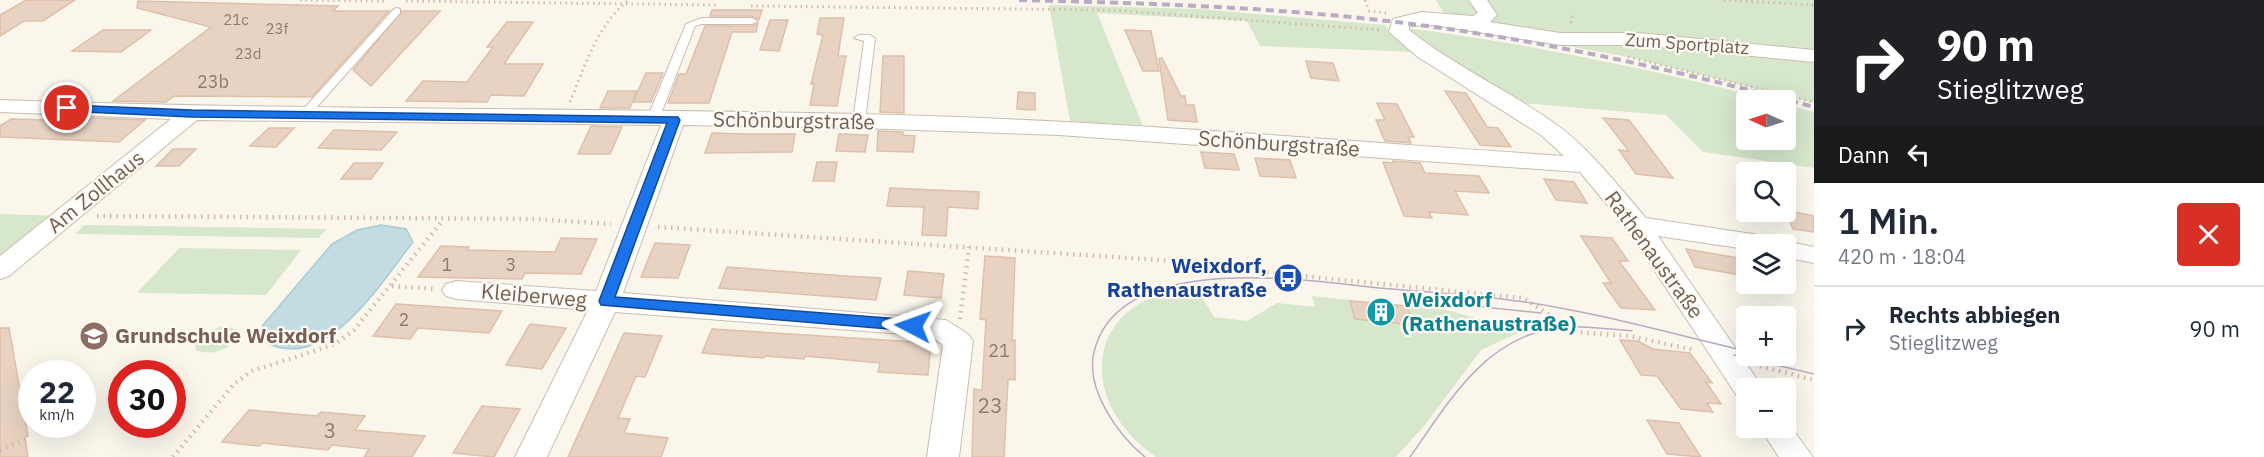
<!DOCTYPE html>
<html lang="de">
<meta charset="utf-8">
<style>
:root{--surface:#fff;--page:#f2f2f3;--text:#1f2937;--muted:#747a83;--line:#e0e1e3}
body{margin:0;font-family:"IBM Plex Sans",sans-serif;background:var(--page);color:var(--text);height:100vh;display:flex;flex-direction:column;font-size:22px;white-space:nowrap}
*{box-sizing:border-box;margin:0}
p{font-size:20px;color:var(--muted)}
.icon{flex:none;width:33px;height:33px;fill:none;stroke:currentColor;stroke-width:2;stroke-linecap:round;stroke-linejoin:round}
.map{position:relative;flex:1;overflow:hidden}
.drawer{display:flex;flex-direction:column;background:var(--surface);width:450px}
.drawer>*{flex:none}
.guide{background:#202124;color:#fff;overflow:hidden}
.needle{width:39px;rotate:273deg}
.controls{position:absolute;left:1736px;top:90px;display:grid;gap:12px}
.controls a{display:grid;place-items:center;width:60px;height:60px;border-radius:6px;background:var(--surface);box-shadow:0 6px 24px #0002;font-size:30px}
.speed{position:absolute;left:18px;top:360px;display:flex;gap:12px;font-size:30px;font-weight:700;text-align:center}
.speed>*{display:grid;place-content:center;width:78px;height:78px;border-radius:50%;background:var(--surface);box-shadow:0 6px 24px #0002;line-height:1}
.speed small{font-size:15px;font-weight:400}
.speed .limit{border:9px solid #d22;background:#fff;color:#111}
.pin{position:absolute;display:grid;place-items:center;width:51px;height:51px;color:#fff;margin:-26px;border:3px solid #fff;border-radius:50%;box-shadow:0 2px 6px #0007}
.me{position:absolute;width:66px;margin:-33px;rotate:274deg;stroke-linejoin:round;filter:drop-shadow(0 0 4px #0008)}
.turn{display:flex;align-items:center;gap:21px;height:126px;padding:0 24px;font-size:27px}
.turn .icon{width:78px;height:78px;stroke-width:2.5}
.turn b{display:block;font-size:42px;line-height:51px}
.then{display:flex;align-items:center;height:57px;padding:0 24px;background:#0003;gap:12px;font-size:22px}
.round{display:grid;place-items:center;flex:none;width:63px;height:63px;border-radius:6px;background:var(--page)}
.summary{display:flex;align-items:center;justify-content:space-between;height:102px;padding:0 24px}
h1{font-size:36px;font-weight:600;line-height:45px}
ul{padding:0;list-style:none}
li{display:flex;align-items:center;gap:18px;height:84px;padding:0 24px;border-top:2px solid var(--line)}
li div{flex:1}
li b{display:block;font-size:22px}
li em{font-style:normal}
main{display:flex;flex:1;min-height:0}
.map>svg:first-child{display:block}
.green{fill:#d6e7cc}
.water{fill:#c3dce2;stroke:#aacbd3;stroke-width:1.5}
.building{fill:#e8d3c2;stroke:#ddc0aa;stroke-width:1.5}
.lines{fill:none;stroke-linecap:round;stroke-linejoin:round}
.lane-casing{stroke:#c9bdb0;stroke-width:2}
.street-casing{stroke:#c9bdb0;stroke-width:2}
.path-far1{stroke:#d2bbaa;stroke-width:3;stroke-dasharray:1.5 4;stroke-linecap:butt}
.path{stroke:#d2bbaa;stroke-width:4.5;stroke-dasharray:1.5 5;stroke-linecap:butt}
.lane{fill:#fff;fill-rule:evenodd}
.street{fill:#fff;fill-rule:evenodd}
.tram{stroke:#baabc4;stroke-width:1.5}
.rail{stroke:#baabc4;stroke-width:4;stroke-dasharray:8 5;stroke-linecap:butt}
.route{fill:#1a73e8;stroke:#114b97;stroke-width:1.5}
.labels{text-anchor:middle;stroke-width:4.5;stroke-linejoin:round;paint-order:stroke}
.far-number-label{font-size:15px;fill:#907c6e}
.far-street-label{font-size:18px;fill:#735f52;stroke:#fdfaf3}
.number-label{font-size:18px;fill:#907c6e}
.street-label{font-size:21px;fill:#735f52;stroke:#fdfaf3}
.transit-label{font-size:21px;font-weight:bold;fill:#164399;stroke:#fdfaf3;text-anchor:end}
.culture-label{font-size:21px;font-weight:bold;fill:#0d838f;stroke:#fdfaf3;text-anchor:start}
.education-label{font-size:21px;font-weight:bold;fill:#785e54;stroke:#fdfaf3;text-anchor:start}
.near-number-label{font-size:21px;fill:#907c6e}
</style>
<main>
<div class="map">
<svg width="1814" height="457" viewBox="0 0 1814 457">
<rect width="100%" height="100%" fill="#fbf6ec"/>
<path class="green" d="M1436 0H1478L1492 14 1480 0H1814V55L1769 48 1637 39 1558 37 1515 23 1560 40 1641 41 1772 51 1814 58V103L1633 58 1470 28 1443 12Z
M1049 5 1199 9 1385 25 1392 35 1418 52 1260 46 1247 21 1097 13 1143 126 1070 121Z
M1407 28C1530 44 1651 69 1771 100H1746V140H1785V104L1814 112V168L1703 152 1666 115 1520 103 1429 48Z
M0 214 66 216 0 270Z
M84 225 326 229 319 238 75 234Z
M179 248 301 250 266 295 137 293Z
M1196 287 1214 317 1247 321 1277 303 1315 307 1312 296 1447 310 1522 331 1481 350 1424 426 1396 457H1156C1071 398 1087 295 1196 287Z
M227 326 239 331C236 349 210 357 196 350L195 344C202 332 213 328 227 326Z"/>
<path class="water" d="M381 225 406 229 413 242C382 281 327 373 267 343L261 332 263 325 332 244 357 230Z"/>
<path class="building" d="M26 0H75L43 21H24L0 36V15Z
M138 1 338 6 333 11H389L312 97 174 96 166 102 113 101 211 27 137 8Z
M712 10H762L759 20 752 16H710Z
M402 11H440L371 86 353 70Z
M820 18H844L838 56H846L837 106 810 105 814 84H811L823 35 817 34Z
M770 20H788L779 51 760 50Z
M507 22H533L504 64H543L524 96 491 95 487 102 406 101 423 81 467 82 493 47H487Z
M758 23 756 32H732L709 103H668L679 74H686L705 26H752Z
M103 30H151L121 52 72 51Z
M1125 30 1151 31 1159 71H1143Z
M883 56H904V113L880 112Z
M1162 58 1181 96H1185L1186 105H1194L1197 122 1168 120 1159 59Z
M1306 61 1333 63 1339 81 1311 78Z
M646 73H663L651 102H633Z
M608 91H637L630 108H600Z
M1445 91 1466 93 1487 127 1498 128 1511 147 1480 145Z
M1018 92 1035 93V110L1017 109Z
M1377 103 1397 104 1414 137H1408L1411 143 1385 141 1376 120H1385Z
M91 118 145 120 119 142 0 137V126L11 119 87 121Z
M1603 118 1629 120 1673 178 1636 174 1619 150 1629 151Z
M591 126 622 127 610 154H578Z
M269 128H294L276 147 250 146Z
M334 130 397 132 381 150 318 148Z
M878 131 903 132V135L915 136 913 152 877 151Z
M712 133 742 134H795L792 152 705 153Z
M839 134 868 135 865 152 836 151Z
M173 149H196L179 166H156Z
M1201 152 1234 154 1239 170 1205 168Z
M1255 158 1290 160 1296 178 1260 176Z
M1393 161 1420 163 1425 173 1479 176 1489 193 1455 191 1468 215 1429 212 1432 218 1404 216 1383 162 1394 163Z
M817 162H837L834 181H813Z
M354 163H383L371 179H341Z
M1544 179 1574 182 1587 203 1556 200Z
M890 188 979 192 978 209 948 207 946 236 922 235 924 207 887 206Z
M1785 210 1814 216V232L1793 229Z
M1581 236 1612 238 1628 261H1619L1655 310 1621 308 1603 283H1611Z
M561 238 597 239 581 274 525 273 522 279 418 277 441 246 469 247 467 250 555 252Z
M655 243 690 245 678 278 641 277Z
M1686 249 1738 258 1746 276 1695 267Z
M985 256 1015 258 1012 340H1015V380L1008 379 1004 457H972L974 389 982 390 986 320 980 319Z
M727 267 845 276 881 278 876 300 719 288Z
M908 271 944 274 941 298 904 295Z
M1350 301 1407 306 1413 325 1355 319Z
M396 304 502 311 489 333 418 328 410 339 373 336Z
M530 324 566 328 542 369 506 365Z
M0 328H9L28 436 25 437 28 457H0Z
M712 329 931 343 928 375 878 372 880 363 805 356 804 359 765 356 764 358 702 353Z
M624 333 662 336 645 377 636 376 618 418 630 419 624 433 668 438 661 457H568Z
M1620 340 1638 341 1653 349 1690 353 1712 383 1706 382 1721 404 1707 403 1713 412 1681 409 1657 376 1641 375Z
M482 406 520 409 494 457 453 453Z
M249 410 317 416 321 412 365 416 355 430 425 436 412 457H364L369 449 332 445 328 450 262 443 259 446 222 442Z
M1647 420 1679 423 1701 457 1667 454Z"/>
<g class="lines">
<g class="lane-casing">
<path id="lane" d="M397 8 400 9V13L308 117H300L298 115 300 113 394 9Z
M702 18H752L757 21 752 24H702L695 26 659 119 653 122 649 121 647 119 686 24Z
M870 35 875 38 865 121 859 124 853 121 864 41 854 38 859 35Z"/>
</g>
<g class="street-casing">
<path id="street" d="M1469 0H1487L1497 15 1490 22 1560 33H1638L1814 50V62L1638 45H1560L1433 25 1409 26V30C1455 67 1509 90 1557 125 1591 150 1618 186 1646 218L1766 236 1775 238 1778 243 1785 241 1814 247V263L1785 257V244H1746V249L1658 236 1763 388H1746V399L1737 396 1628 230 1580 172 1059 135 859 128 683 125 623 293 946 320 968 334 973 341 959 457H927L943 345 930 336 615 312 547 457H515L588 310 456 299 446 296 442 290 446 284 456 281 596 291 661 125 197 120 9 276 0 279V256L171 119 0 112V100C286 110 572 108 857 114 1093 119 1329 140 1564 156L1541 135 1418 57 1389 32 1393 19 1421 12 1473 16 1478 13Z
M1785 419 1813 457H1779L1760 428H1785Z"/>
</g>
<path class="path-far1" d="M300 0 386 1
M1365 0 1369 11 1386 13
M1724 0 1814 5
M406 1 719 5
M751 6 1110 10 1381 30
M1571 23 1573 12
M1628 57 1814 102
M570 102C584 68 598 23 629 0"/>
<path class="path" d="M97 216 534 219 611 224
M658 227 1190 262 1241 270 1523 298 1576 332 1629 336 1695 350
M392 286 436 289
M960 319 969 247
M1760 366 1814 380
M0 450 28 439
M173 457 234 384 252 371 335 344 354 330 443 220"/>
<use href="#lane" class="lane"/>
<use href="#street" class="street"/>
<path class="tram" d="M1427 301 1541 313
M1734 355 1814 374
M1145 457C1118 435 1085 389 1094 352 1118 250 1305 280 1380 288 1428 292 1477 295 1525 302 1599 313 1673 334 1746 351
M1410 457C1447 405 1481 343 1549 329 1576 324 1605 329 1632 331"/>
<path class="rail" d="M1019 0C1145 3 1271 7 1396 22 1537 39 1676 70 1814 107"/>
</g>
<path class="route" d="M67 105 192 110 678 117 680 120 615 297 913 320 921 326 913 331 601 305 599 301 667 123 192 117 63 111 61 108Z"/>
<defs>
<g id="bus-disc" transform="scale(1.5)"><circle r="9.5" fill="#1a4fb4" stroke="#fdfaf3"/><path d="M-5-6H5V4H4V6H2V4H-2V6H-4V4H-5ZM-3.5-4V0h7V-4ZM-3.5 1.2v1.5H-2V1.2ZM2 1.2v1.5H3.5V1.2Z" fill="#fff"/></g>
<g id="building-disc" transform="scale(1.5)"><circle r="9.5" fill="#0f9aa8" stroke="#fdfaf3"/><path d="M-4-6H4V6H1V3H-1V6H-4ZM-2.5-4.3h1.7v1.8h-1.7ZM.8-4.3h1.7v1.8H.8ZM-2.5-1h1.7V.8h-1.7ZM.8-1h1.7V.8H.8Z" fill="#fff"/></g>
<g id="school-disc" transform="scale(1.5)"><circle r="9.5" fill="#8d6e63" stroke="#fdfaf3"/><path d="M0-5L7-2L0 1L-7-2ZM-4 1L0 2.5L4 1V4Q0 6-4 4Z" fill="#fff"/></g>
</defs>
<g fill-rule="evenodd">
<use href="#bus-disc" x="1288" y="278"/>
<use href="#building-disc" x="1381" y="312"/>
<use href="#school-disc" x="94" y="336"/>
</g>
<g class="labels">
<g class="far-number-label">
<text x="236" y="25">21c</text>
<text x="277" y="34">23f</text>
<text x="248" y="59">23d</text>
</g>
<g class="far-street-label">
<text transform="translate(1687 44) rotate(4)" y="6">Zum Sportplatz</text>
</g>
<g class="number-label">
<text x="213" y="88">23b</text>
<text x="447" y="271">1</text>
<text x="511" y="271">3</text>
<text x="404" y="326">2</text>
<text x="999" y="357">21</text>
</g>
<g class="street-label">
<text transform="translate(794 121) rotate(1)" y="7">Schönburgstraße</text>
<text transform="translate(1279 144) rotate(4)" y="7">Schönburgstraße</text>
<text transform="translate(96 192) rotate(-39)" y="7">Am Zollhaus</text>
<text transform="translate(1654 255) rotate(54)" y="7">Rathenaustraße</text>
<text transform="translate(534 296) rotate(5)" y="7">Kleiberweg</text>
</g>
<g class="transit-label">
<text x="1267" y="273">Weixdorf,<tspan x="1267" dy="24">Rathenaustraße</tspan></text>
</g>
<g class="culture-label">
<text x="1402" y="307">Weixdorf<tspan x="1402" dy="24">(Rathenaustraße)</tspan></text>
</g>
<g class="education-label">
<text x="115" y="343">Grundschule Weixdorf</text>
</g>
<g class="near-number-label">
<text x="990" y="413">23</text>
<text x="330" y="438">3</text>
</g>
</g>
</svg>
<div class="controls">
<a><svg class="needle" viewBox="-14 -14 28 28"><path d="M0-13l5 13h-10z" fill="#e53935"/><path d="M0 13l5-13h-10z" fill="#747a83"/></svg></a>
<a><svg class="icon" aria-label="search" viewBox="0 0 24 24"><circle cx="10" cy="10" r="6"/><path d="M15 15l6 6"/></svg></a>
<a><svg class="icon" aria-label="layers" viewBox="0 0 24 24"><path d="M12 4l9 5-9 5-9-5zM3 14l9 5 9-5"/></svg></a>
<a>+</a>
<a>−</a>
</div>
<div class="speed"><div>22<small>km/h</small></div><div class="limit">30</div></div>
<div class="pin" style="left:67px;top:108px;background:#d93025"><svg class="icon" aria-label="arrive" viewBox="0 0 24 24"><path d="M6 21V4h12l-3 4 3 4H6"/></svg></div>
<svg class="me" style="left:913px;top:326px" viewBox="-20 -20 40 40"><path d="M0-17L14 15 0 8-14 15z" fill="#1a73e8" stroke="#fff" stroke-width="4"/></svg>
</div>
<section class="drawer">
<div class="guide">
<div class="turn"><svg class="icon" aria-label="right" viewBox="0 0 24 24"><path d="M7 20v-9h11M14 6l5 5-5 5"/></svg><div><b>90 m</b>Stieglitzweg</div></div>
<div class="then">Dann<svg class="icon" aria-label="left" viewBox="0 0 24 24"><path d="M17 20v-9H6M10 6l-5 5 5 5"/></svg></div>
</div>
<div class="summary"><div><h1>1 Min.</h1><p>420 m · 18:04</p></div><a class="round" style="background:#d93025;color:#fff"><svg class="icon" aria-label="close" viewBox="0 0 24 24"><path d="M6 6l12 12M18 6L6 18"/></svg></a></div>
<ul>
<li><svg class="icon" aria-label="right" viewBox="0 0 24 24"><path d="M7 20v-9h11M14 6l5 5-5 5"/></svg><div><b>Rechts abbiegen</b><p>Stieglitzweg</p></div><em>90 m</em></li>
</ul>
</section>
</main>
